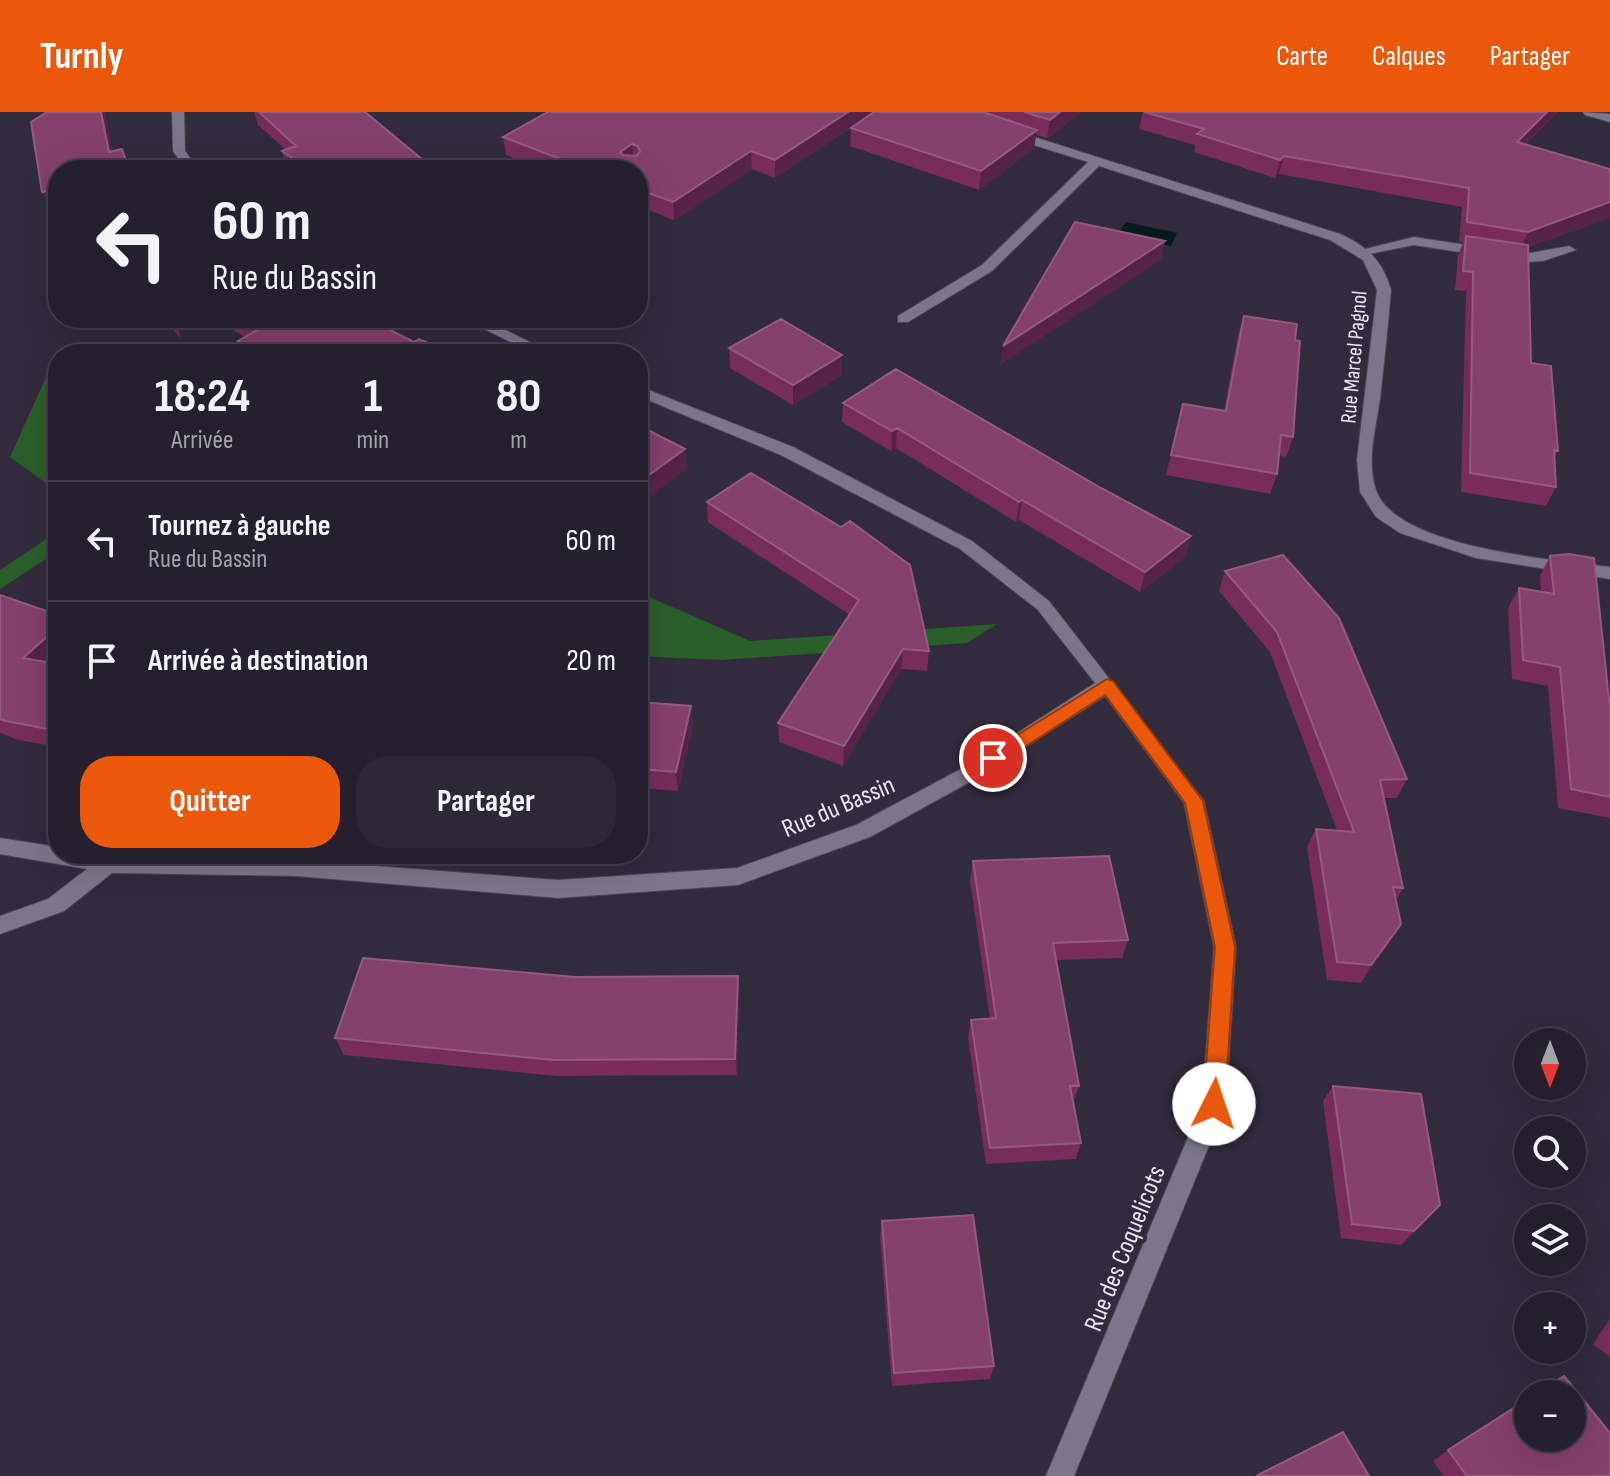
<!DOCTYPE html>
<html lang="fr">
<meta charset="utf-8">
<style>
:root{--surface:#25202d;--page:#2d2835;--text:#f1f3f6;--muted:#a3a3aa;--line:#423e49;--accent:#ea580c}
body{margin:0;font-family:"Sofia Sans Condensed",sans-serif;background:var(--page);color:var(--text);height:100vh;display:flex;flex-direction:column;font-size:30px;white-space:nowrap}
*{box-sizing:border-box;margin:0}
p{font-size:26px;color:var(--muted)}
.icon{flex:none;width:44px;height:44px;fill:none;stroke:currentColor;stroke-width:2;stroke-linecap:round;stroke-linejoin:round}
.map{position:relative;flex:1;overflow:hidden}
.side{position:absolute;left:48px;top:232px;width:600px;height:520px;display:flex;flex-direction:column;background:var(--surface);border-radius:32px;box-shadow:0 8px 32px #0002,0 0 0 2px var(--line)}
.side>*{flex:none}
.guide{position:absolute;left:48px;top:48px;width:600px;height:168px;border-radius:32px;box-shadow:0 8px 32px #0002,0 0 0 2px var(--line);background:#25202d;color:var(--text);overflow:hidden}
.needle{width:52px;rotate:180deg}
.fabs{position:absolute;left:1514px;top:916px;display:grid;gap:16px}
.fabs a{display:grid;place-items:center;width:72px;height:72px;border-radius:50%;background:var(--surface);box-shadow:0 8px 32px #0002,0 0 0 2px var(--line);font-size:40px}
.pin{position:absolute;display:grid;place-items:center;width:68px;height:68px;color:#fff;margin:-34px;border:4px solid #fff;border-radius:50%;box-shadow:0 2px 8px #0007}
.me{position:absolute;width:88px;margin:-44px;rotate:4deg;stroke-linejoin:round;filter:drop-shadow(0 0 6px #0008)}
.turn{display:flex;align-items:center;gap:28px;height:168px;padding:0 32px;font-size:36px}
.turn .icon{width:104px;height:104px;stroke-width:2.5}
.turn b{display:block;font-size:56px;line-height:68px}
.eta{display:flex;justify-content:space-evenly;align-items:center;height:136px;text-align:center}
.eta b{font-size:48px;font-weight:700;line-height:56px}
.cta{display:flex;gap:16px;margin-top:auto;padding:16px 32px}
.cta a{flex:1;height:92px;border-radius:32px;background:var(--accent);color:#fff;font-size:32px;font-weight:700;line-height:92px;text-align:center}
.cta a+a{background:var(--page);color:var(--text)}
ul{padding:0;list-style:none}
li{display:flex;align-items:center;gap:24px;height:120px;padding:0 32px;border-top:2px solid var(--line)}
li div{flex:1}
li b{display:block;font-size:30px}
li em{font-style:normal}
header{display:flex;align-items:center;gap:48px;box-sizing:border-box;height:112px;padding:0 40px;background:var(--accent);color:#fff}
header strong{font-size:38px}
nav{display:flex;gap:44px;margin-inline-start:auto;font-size:28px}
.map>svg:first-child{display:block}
.green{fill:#2a5e29}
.water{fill:#081b1c}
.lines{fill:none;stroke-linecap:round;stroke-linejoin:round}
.lane-casing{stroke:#4b4654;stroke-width:2}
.street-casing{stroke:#4b4654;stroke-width:2}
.lane{fill:#7c768a;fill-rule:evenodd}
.street{fill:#7c768a;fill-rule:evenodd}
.wall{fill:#772c5b}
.shaded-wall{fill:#562348}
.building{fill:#83406b;stroke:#935a80;stroke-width:2;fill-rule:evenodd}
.route{fill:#ea580c;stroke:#983908;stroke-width:2}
.labels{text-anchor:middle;stroke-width:8;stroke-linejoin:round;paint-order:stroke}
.far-street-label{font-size:22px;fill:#e9e6f1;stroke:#312b3c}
.street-label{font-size:26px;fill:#e9e6f1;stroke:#312b3c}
</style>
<header>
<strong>Turnly</strong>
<nav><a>Carte</a><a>Calques</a><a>Partager</a></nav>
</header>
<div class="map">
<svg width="1610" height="1364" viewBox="0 0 1610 1364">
<rect width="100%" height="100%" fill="#312b3c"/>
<path class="green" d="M56 243H58V380L10 345Z
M58 419V439L0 477V458Z
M638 480 750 529 997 512 967 531 721 548 638 544Z"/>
<path class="water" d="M1126 110 1177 121 1171 134 1118 122Z"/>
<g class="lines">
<g class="lane-casing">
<path id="lane" d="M1414 125 1525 142 1569 134 1576 138 1543 149 1525 150 1414 133 1364 143 1357 139Z"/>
</g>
<g class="street-casing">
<path id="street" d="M172 0H184L185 39 199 58H187L173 39Z
M1583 0 1610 2V10L1585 3Z
M1012 18 1340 122C1367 134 1383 149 1391 178 1388 214 1384 251 1380 287 1376 315 1366 350 1376 378 1396 436 1556 448 1610 455V467L1476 446 1400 421 1376 405 1360 380 1357 348 1377 178 1363 148 1330 128 1099 54 992 159 908 210H898V204L982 153 1088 50 1008 25V19Z
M462 206H481L554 242H535Z
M638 274 793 335 972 429 1049 489 1204 689 1236 835 1226 992 1074 1364H1046L1202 992 1214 835 1184 691 1105 584 977 666 870 725 738 773 558 786 296 764 112 761 64 799 0 822V804L48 787 87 757 0 742V726L58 735V742L296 748 558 768 737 756 856 713 963 656 1095 571 1037 497 960 437 781 343 638 284Z"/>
</g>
<use href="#lane" class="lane"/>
<use href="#street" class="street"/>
</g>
<path class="wall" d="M254 0H365L435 58H285L284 55H286L282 39 285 37 258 13Z
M548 0H1082L1047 26 1036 23 1034 36 979 78 850 34 851 16 775 66 752 57 674 108 638 94V58H546L506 43 503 25Z
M1143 0H1558L1525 33 1610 106 1528 135 1531 251 1558 339 1554 346 1556 375 1546 394 1461 380 1466 179 1455 178 1458 143 1463 130 1459 129 1462 95 1279 62 1275 66 1194 40 1195 33 1139 17Z
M1244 204 1295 228 1293 325 1286 345 1279 343 1277 362 1270 382 1166 363 1183 292 1224 299 1238 223Z
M162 206H175L181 226Z
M213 206H366L414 230 455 242H242L238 229 245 225Z
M729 236 842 243V263L793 293 730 256Z
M843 291 1186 444 1140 480 1019 408 1016 410 896 336 891 339 842 310Z
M751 361 929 539 927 559 901 557 843 654 779 630 778 611 850 503 708 410 707 390Z
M1550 444 1610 597V706L1558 696 1548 574 1512 567 1508 496 1519 476 1541 480 1540 464Z
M1225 459 1407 667 1397 686H1384L1403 776 1396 788 1401 812 1390 830 1361 871 1327 868 1307 735 1316 717 1337 718 1270 540 1219 479Z
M0 483 58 503V545L51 551 58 552V635L19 628 0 621Z
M638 590 693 613 678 679 638 676Z
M973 749 1128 828 1122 846 1056 848 1079 974 1073 990 1081 1031 1076 1047 986 1052 968 925 971 908 990 907 970 768Z
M738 864 739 882 737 963 557 964 344 943 335 926 575 865Z
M1333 974 1427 1108 1401 1133 1341 1126 1323 989Z
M882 1109 994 1254 990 1267 892 1274 880 1124Z
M1610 1207V1245L1593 1232Z
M1448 1338 1610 1364H1444L1433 1349Z"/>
<path class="shaded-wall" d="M101 0H105L116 58 109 40Z
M848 0H875L775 66V48Z
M1060 0H1082L1047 26 1050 8Z
M1547 0H1558L1509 48 1517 30Z
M1037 18 1034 36 979 78 981 59Z
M632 32 634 50 622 57 620 40Z
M751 39 752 57 674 108 673 90Z
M1284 44 1279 62 1275 66 1280 48Z
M58 77V97L50 99 42 80Z
M1610 90V106L1520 138 1528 120Z
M1165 129 1161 148 1000 253 1003 234Z
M842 243V263L793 293V273Z
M897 316 896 336 891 339 892 319Z
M685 337 687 357 638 393V371Z
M1022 388 1019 408 1016 410 1019 390Z
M1191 424 1186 444 1140 480 1145 460Z
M58 515V545L35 566 23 546Z
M903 537 901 557 843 654 844 634Z
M691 594 693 613 678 679 676 660Z
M1401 812 1390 830 1361 871 1371 853Z
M738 864 739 882 737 963 735 947Z
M1440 1093 1427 1108 1401 1133 1414 1119Z"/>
<path class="building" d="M47 0H101L109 40 122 37 129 58H58V77L42 80 31 10Z
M259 0H365L435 58H291L284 55 298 50 282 39 296 34Z
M548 0H848L775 48 751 39 673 90 638 77V58H589L503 25ZM632 32 638 34 640 40 636 44 623 43 620 40Z
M874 0H983L1037 18 981 59 851 16Z
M1024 0H1060L1050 8Z
M1144 0H1547L1517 30 1610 57V90L1528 120 1467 110 1469 76 1284 44 1280 48 1197 22 1204 17Z
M1075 110 1165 129 1003 234Z
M1466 124 1528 133 1531 251 1551 254 1558 339 1554 338 1556 375 1470 361 1473 160 1463 159Z
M1244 204 1297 212 1295 228 1300 229 1293 325 1281 323 1277 362 1171 343 1183 292 1226 299Z
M239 206H366L414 230 419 227 455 242H261L238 229 259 217Z
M781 207 842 243 793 273 729 236Z
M896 257 1101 376 1191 424 1145 460 1022 388 1019 390 897 316 892 319 843 291Z
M638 313 685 337 638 371Z
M751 361 841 415 850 409 910 453 929 539 903 537 844 634 778 611 859 488 707 390Z
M1569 442 1594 446 1610 597V685L1571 677 1560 555 1523 548 1519 476 1554 482 1550 444Z
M1283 443 1339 506 1407 667 1380 668 1403 776 1393 775 1401 812 1371 853 1337 850 1316 717 1354 720 1277 520 1225 459Z
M0 483 58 503V515L23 546 58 552V619L6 609 0 607Z
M638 590 691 594 676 660 638 657Z
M1109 744 1128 828 1053 831 1079 974H1070L1081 1031 990 1036 971 908 996 906 973 749Z
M363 846 575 865 738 864 735 947 553 948 335 926Z
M1333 974 1421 982 1440 1093 1414 1119 1352 1112Z
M973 1103 994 1254 894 1261 882 1109Z
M1564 1264 1610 1321V1364H1467L1448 1338 1528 1287V1326H1572V1282H1536Z
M1343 1320 1369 1364H1256Z"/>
<path class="route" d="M1107 567 1113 569 1203 689 1235 835 1225 992 1222 999 1214 1001 1207 999 1203 992 1215 835 1185 691 1105 583 1000 651 993 653 984 646 987 642Z"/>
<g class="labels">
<g class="far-street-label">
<text transform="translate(1353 245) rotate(-85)" y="8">Rue Marcel Pagnol</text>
</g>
<g class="street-label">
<text transform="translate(838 694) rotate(-23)" y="9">Rue du Bassin</text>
<text transform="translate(1124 1136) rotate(-68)" y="9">Rue des Coquelicots</text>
</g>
</g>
</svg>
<div class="fabs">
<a><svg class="needle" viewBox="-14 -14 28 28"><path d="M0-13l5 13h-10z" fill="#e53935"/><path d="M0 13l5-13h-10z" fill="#a3a3aa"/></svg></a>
<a><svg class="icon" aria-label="search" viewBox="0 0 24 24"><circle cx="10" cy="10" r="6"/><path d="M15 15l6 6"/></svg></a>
<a><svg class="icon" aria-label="layers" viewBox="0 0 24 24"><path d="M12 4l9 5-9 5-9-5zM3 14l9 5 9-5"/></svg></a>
<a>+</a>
<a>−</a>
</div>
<div class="pin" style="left:993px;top:646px;background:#d93025"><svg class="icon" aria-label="arrive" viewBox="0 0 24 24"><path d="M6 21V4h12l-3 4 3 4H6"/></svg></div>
<svg class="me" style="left:1214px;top:992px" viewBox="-20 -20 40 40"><circle r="19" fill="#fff"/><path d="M0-13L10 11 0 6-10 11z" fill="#ea580c"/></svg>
<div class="guide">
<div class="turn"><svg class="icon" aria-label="left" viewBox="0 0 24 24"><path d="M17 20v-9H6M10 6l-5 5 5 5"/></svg><div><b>60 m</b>Rue du Bassin</div></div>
</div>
<section class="side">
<div class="eta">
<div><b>18:24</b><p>Arrivée</p></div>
<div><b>1</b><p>min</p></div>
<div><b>80</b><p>m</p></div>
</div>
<ul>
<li><svg class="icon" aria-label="left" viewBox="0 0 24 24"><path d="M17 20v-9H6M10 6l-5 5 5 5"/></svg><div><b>Tournez à gauche</b><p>Rue du Bassin</p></div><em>60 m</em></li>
<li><svg class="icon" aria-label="arrive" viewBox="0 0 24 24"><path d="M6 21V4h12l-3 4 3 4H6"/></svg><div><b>Arrivée à destination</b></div><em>20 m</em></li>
</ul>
<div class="cta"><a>Quitter</a><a>Partager</a></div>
</section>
</div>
